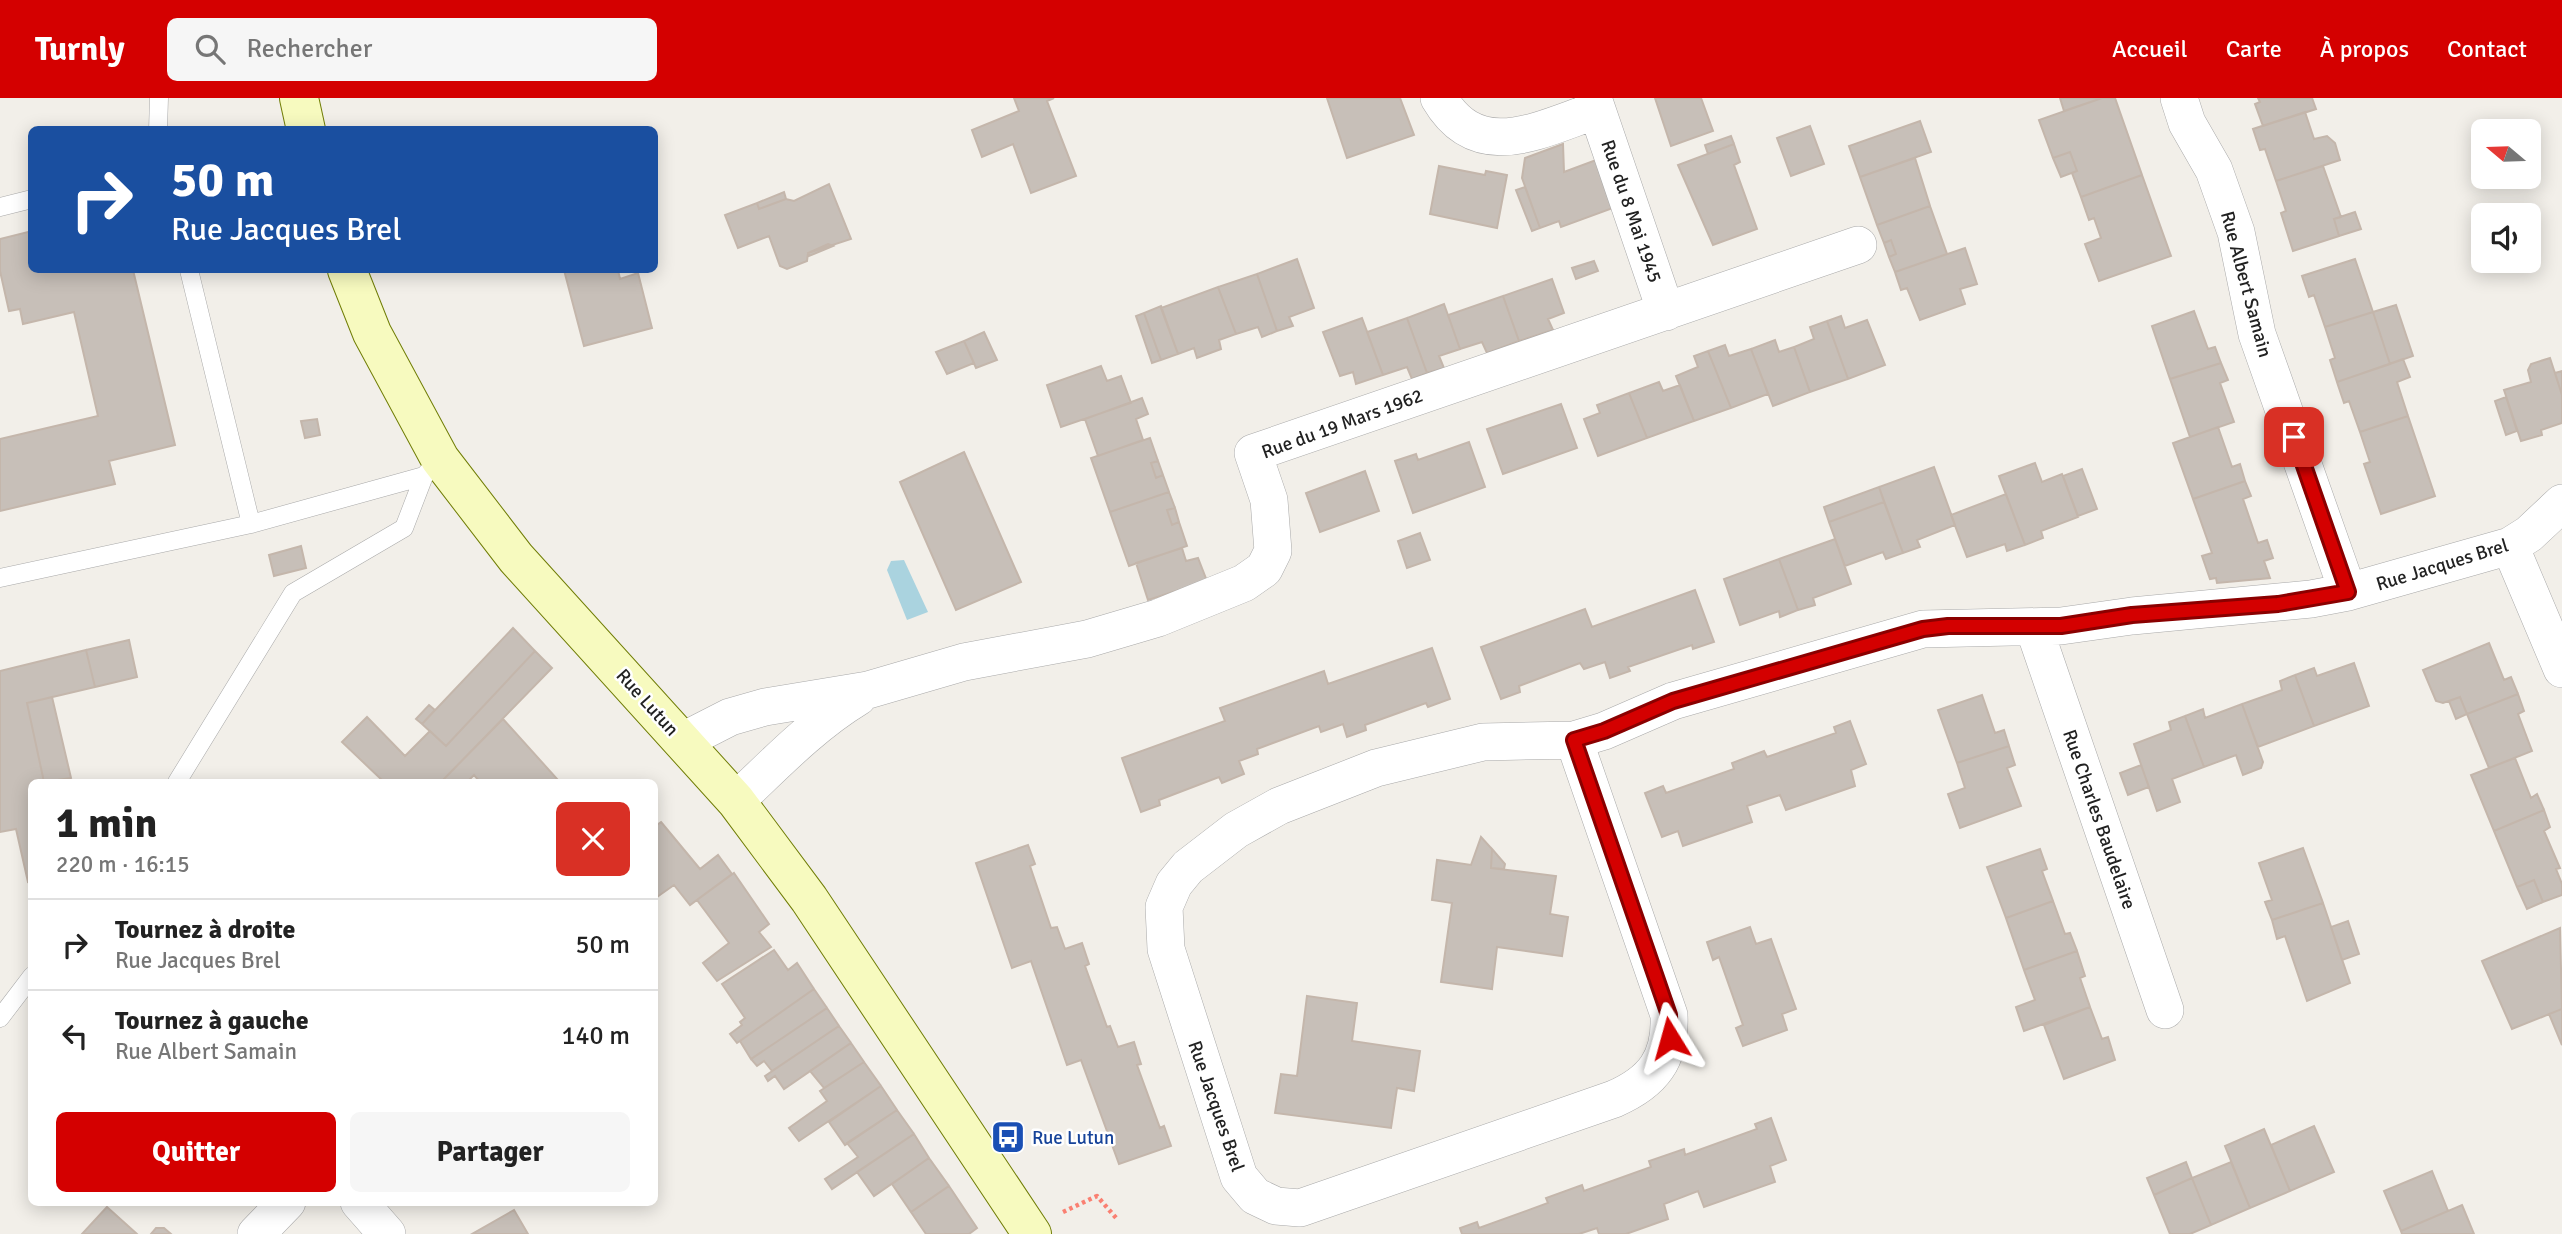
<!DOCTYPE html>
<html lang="fr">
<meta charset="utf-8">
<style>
:root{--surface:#fff;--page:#f6f6f6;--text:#222;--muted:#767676;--line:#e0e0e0;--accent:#d40000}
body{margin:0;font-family:Signika,sans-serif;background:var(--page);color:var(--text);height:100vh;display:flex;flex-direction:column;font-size:26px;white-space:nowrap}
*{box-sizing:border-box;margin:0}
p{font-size:23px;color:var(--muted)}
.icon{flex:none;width:38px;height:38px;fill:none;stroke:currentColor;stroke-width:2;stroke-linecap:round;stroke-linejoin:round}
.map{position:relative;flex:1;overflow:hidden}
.side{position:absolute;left:28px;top:681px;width:630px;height:427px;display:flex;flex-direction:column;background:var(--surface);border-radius:10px;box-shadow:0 4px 18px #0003}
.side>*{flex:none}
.top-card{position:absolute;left:28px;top:28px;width:630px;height:147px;border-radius:10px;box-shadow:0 4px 18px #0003;background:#1a4fa0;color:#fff;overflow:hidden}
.needle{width:46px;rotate:289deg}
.buttons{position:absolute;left:2471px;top:21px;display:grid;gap:14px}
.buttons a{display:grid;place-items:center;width:70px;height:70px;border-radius:10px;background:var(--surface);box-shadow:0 4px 18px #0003;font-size:35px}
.pin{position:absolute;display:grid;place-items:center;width:60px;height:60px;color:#fff;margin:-30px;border-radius:14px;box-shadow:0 4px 10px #0006}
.me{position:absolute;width:77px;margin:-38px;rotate:352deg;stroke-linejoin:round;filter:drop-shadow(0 0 5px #0008)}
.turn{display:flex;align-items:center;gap:24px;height:147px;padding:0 28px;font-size:32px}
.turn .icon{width:91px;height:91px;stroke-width:2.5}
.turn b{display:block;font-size:49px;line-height:60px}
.round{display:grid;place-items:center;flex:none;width:74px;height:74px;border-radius:10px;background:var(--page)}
.summary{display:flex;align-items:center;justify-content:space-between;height:119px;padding:0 28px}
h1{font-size:42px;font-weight:800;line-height:52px}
.action{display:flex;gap:14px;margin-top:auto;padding:14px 28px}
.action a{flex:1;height:80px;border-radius:10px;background:var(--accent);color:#fff;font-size:28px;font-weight:800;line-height:80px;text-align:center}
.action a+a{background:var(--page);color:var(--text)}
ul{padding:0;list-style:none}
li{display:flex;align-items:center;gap:21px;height:91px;padding:0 28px;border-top:2px solid var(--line)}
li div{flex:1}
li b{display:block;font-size:26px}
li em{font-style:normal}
header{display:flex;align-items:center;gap:42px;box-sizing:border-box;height:98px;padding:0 35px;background:var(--accent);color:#fff}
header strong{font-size:33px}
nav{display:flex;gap:38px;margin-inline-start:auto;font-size:24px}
.search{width:490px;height:63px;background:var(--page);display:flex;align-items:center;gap:18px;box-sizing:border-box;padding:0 24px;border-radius:10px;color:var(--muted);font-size:26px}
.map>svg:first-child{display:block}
.water{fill:#aad3df}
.building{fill:#c7bfb8;stroke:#c4b6ab;stroke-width:2}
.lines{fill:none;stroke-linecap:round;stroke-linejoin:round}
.lane-casing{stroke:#a9a9a9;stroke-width:19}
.street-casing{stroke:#a9a9a9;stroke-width:38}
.secondary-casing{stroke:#707d05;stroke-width:40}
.path{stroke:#fa8072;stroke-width:4.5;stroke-dasharray:3.5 3.5;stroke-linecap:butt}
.lane{stroke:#fff;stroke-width:18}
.street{stroke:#fff;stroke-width:37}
.secondary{stroke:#f7fabf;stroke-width:38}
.route-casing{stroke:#8a0000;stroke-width:18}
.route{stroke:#d40000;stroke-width:12}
.labels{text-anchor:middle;stroke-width:5;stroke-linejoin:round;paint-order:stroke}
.street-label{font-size:19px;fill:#222;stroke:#fff}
.transit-label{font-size:19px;fill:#164399;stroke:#fff;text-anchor:start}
</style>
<header>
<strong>Turnly</strong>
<div class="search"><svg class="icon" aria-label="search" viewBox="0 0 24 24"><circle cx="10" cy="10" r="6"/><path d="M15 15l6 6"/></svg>Rechercher</div>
<nav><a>Accueil</a><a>Carte</a><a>À propos</a><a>Contact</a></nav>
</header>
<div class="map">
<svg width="2562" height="1136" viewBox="0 0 2562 1136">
<rect width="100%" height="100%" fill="#f2efe9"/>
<path class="water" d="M904 462 928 514 907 522 887 472 891 463Z"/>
<path class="building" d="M1014 0H1054L1047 3 1076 78 1031 95 1013 46 982 59 972 32 1019 13Z
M1327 0H1400L1414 37 1347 60Z
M1655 0H1701L1713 33 1671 48Z
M2060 0H2102L2064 13Z
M2102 0H2115L2142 77 2081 99 2072 75 2077 73 2070 54 2053 60 2039 22Z
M2258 0H2312L2316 11 2263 28 2255 6 2260 4Z
M2305 14 2314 41 2327 38 2335 45 2340 62 2276 83 2265 51 2260 52 2253 31Z
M1920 23 1931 54 1860 79 1849 48Z
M1810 28 1824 66 1791 78 1777 40Z
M1731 38 1734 46 1708 56 1705 47Z
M1563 46 1564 74 1596 62 1613 110 1561 129 1559 123 1540 130 1522 80 1525 60Z
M1734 46 1740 64 1734 67 1757 131 1713 147 1678 67Z
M2070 54 2077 73 2061 79 2053 60Z
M1915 60 1930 108 1877 127 1860 79Z
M1439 68 1485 77 1486 73 1507 77 1497 130 1430 116Z
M2323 68 2341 119 2334 121 2339 138 2293 153 2281 115 2286 113 2276 83Z
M2142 77 2171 158 2099 183 2085 146 2101 140 2094 120 2089 122 2081 99Z
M829 86 851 141 808 155 807 163 787 171 780 168 769 138 738 150 725 117 757 105 759 111 786 101 794 103Z
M1525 89 1540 130 1532 133 1516 92Z
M784 94 786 101 759 111 757 105Z
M1930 108 1947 156 1895 174 1889 159 1896 156 1891 142 1884 145 1877 127Z
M2355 114 2361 131 2339 138 2334 121Z
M32 133V172H133L175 347 109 363 115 386 0 413V341L98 318 74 214 23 226 20 211 9 213 0 173V141Z
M1891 142 1896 156 1889 159 1884 145Z
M828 146 833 148 809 158 808 155Z
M1965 150 1977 186 1960 191 1965 206 1920 222 1907 190 1901 192 1895 174Z
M1297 161 1314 210 1289 219 1293 228 1277 233 1257 176Z
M2355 161 2373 214 2325 229 2314 197 2309 199 2302 178Z
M1594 163 1598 173 1576 181 1572 170Z
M564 172H618L620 181 638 175 652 230 584 248Z
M1257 176 1277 233 1262 239 1258 229 1236 236 1218 189Z
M1552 181 1564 215 1548 221 1553 232 1519 243 1503 198Z
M1218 189 1236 236 1219 242 1221 251 1197 260 1194 250 1178 256 1161 210Z
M1503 198 1519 243 1487 255 1482 244 1460 251 1448 217Z
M1444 206 1460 251 1439 258 1444 270 1427 275 1407 220Z
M2396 207 2413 258 2390 266 2373 214Z
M1161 208 1178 256 1161 262 1144 215Z
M2194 213 2208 251 2215 249 2221 265 2170 281 2152 228Z
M2373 214 2390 266 2337 284 2330 262 2335 260 2325 229Z
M1144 215 1161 262 1152 265 1136 218Z
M1841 218 1845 230 1867 222 1885 267 1848 281 1827 223Z
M1362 220 1383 277 1356 286 1353 274 1340 278 1323 234Z
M1407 220 1427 275 1412 281 1407 269 1383 277 1367 234Z
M1827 223 1848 281 1810 294 1794 249 1814 241 1810 229Z
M984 234 997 262 976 270 964 243Z
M1775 242 1779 254 1794 249 1810 294 1773 308 1751 251Z
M964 243 974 265 947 276 936 254Z
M1725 247 1729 258 1751 251 1768 296 1731 310 1708 253Z
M1708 253 1731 310 1694 323 1676 278 1698 269 1694 258Z
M2550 260 2562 297V325L2541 332 2542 337 2521 343 2504 292 2531 284 2528 272 2531 266Z
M2403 261 2410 279 2397 284 2408 318 2360 334 2349 303 2344 305 2337 284Z
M2221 265 2228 282 2220 285 2234 324 2190 339 2170 281Z
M1101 268 1107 283 1121 278 1131 305 1061 329 1047 287Z
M2562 273V297L2555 275Z
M1659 284 1663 293 1680 287 1694 323 1647 340 1629 295Z
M1629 295 1647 340 1598 358 1584 321 1600 315 1597 307Z
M2506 299 2517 333 2506 337 2495 303Z
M1142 300 1148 316 1136 321 1143 342 1098 358 1085 321Z
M1561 306 1577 350 1503 376 1487 331Z
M2408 318 2435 398 2381 416 2364 366 2370 364 2360 334Z
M317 321 320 337 305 340 301 323Z
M2218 329 2232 369 2240 366 2245 383 2193 401 2173 345Z
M1150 340 1158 363 1151 365 1156 380 1163 377 1169 394 1110 414 1091 360Z
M1469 344 1485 389 1413 415 1395 363 1416 356 1418 362Z
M964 354 1021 484 956 512 900 384Z
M1158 363 1163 377 1156 380 1151 365Z
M2035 365 2042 384 2062 376 2078 419 2041 433 2043 440 2025 447 1999 378Z
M1934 369 1955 427 1917 442 1920 449 1903 455 1879 389Z
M2082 371 2097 411 2078 418 2063 378Z
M1365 373 1379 413 1320 434 1306 395Z
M2245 383 2251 398 2243 401 2258 445 2267 442 2273 460 2264 463 2270 480 2217 485 2216 480 2210 481 2202 458 2212 455 2193 401Z
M1879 389 1884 404 1829 424 1824 409Z
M1169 394 1175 410 1167 412 1172 427 1179 424 1187 448 1129 468 1110 414Z
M2006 396 2025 447 2007 453 2005 446 1967 459 1951 417Z
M1884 404 1903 455 1886 461 1883 454 1845 468 1829 424Z
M1175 410 1179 424 1172 427 1167 412Z
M1420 435 1430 462 1407 470 1398 443Z
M1835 441 1851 486 1813 500 1815 507 1798 512 1779 461Z
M301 448 306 470 274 478 269 457Z
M1182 450 1186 463 1198 460 1207 483 1148 502 1136 465Z
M1779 461 1798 512 1780 519 1779 513 1740 527 1724 481Z
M1695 492 1714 544 1693 551 1692 547 1628 569 1630 573 1610 580 1605 564 1584 571 1580 565 1519 588 1520 594 1501 601 1481 549 1585 511 1592 529Z
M513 530 535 553 446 648 422 626Z
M129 542 137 579 95 589 86 552Z
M2489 545 2504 582 2511 579 2518 596 2467 616 2460 599 2443 605 2436 603 2423 572Z
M1432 550 1450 601 1428 609 1426 605 1365 627 1366 632 1347 639 1343 626 1321 634 1319 628 1257 651 1258 656 1239 663 1244 676 1222 685 1219 679 1159 702 1160 707 1141 714 1122 660 1225 623 1220 610 1324 573 1328 586Z
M86 552 95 589 27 605 44 684H32V783L28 784 16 731 0 734V573Z
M535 553 552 570 441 684H384L342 644 367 619 405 658 430 633 446 648Z
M2354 565 2369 608 2314 628 2295 577 2314 570 2317 578Z
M2295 577 2314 628 2258 649 2242 606 2282 592 2280 583Z
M2518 596 2524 613 2518 616 2532 653 2489 670 2467 616Z
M1982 597 1995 635 2004 632 2009 648 1957 665 1938 612Z
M52 599 71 680 44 684 27 605Z
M2460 599 2467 616 2456 621 2449 603Z
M2242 606 2263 664 2261 670 2243 677 2236 657 2204 669 2185 618 2203 611 2205 620Z
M429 607 435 612 422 626 416 621Z
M2185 618 2204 669 2172 681 2180 704 2157 713 2134 646 2171 632 2169 624Z
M503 621 558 682 480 684 474 677 467 684H441Z
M1850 623 1866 666 1851 672 1855 688 1786 712 1780 697 1747 708 1752 724 1683 748 1678 733 1662 739 1645 695 1663 688 1666 695 1734 671 1732 665 1764 653 1767 659 1836 635 1834 629Z
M2009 648 2015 667 2007 670 2021 708 1960 730 1948 696 1965 690 1957 665Z
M2515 660 2531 700 2537 696 2544 712 2494 733 2471 677Z
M2141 667 2149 689 2128 697 2120 675Z
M2544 712 2550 729 2544 733 2560 770 2556 771 2562 786V797L2543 804 2534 782 2517 789 2494 733Z
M661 724 700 771 718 757 732 776 690 807 674 787 654 801V729Z
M1481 739 1492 751 1491 770 1556 778 1550 816 1568 819 1562 858 1497 849 1492 891 1441 884 1452 805 1432 802 1437 762 1471 767Z
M1028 747 1035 766 1030 768 1051 830 1057 829 1065 851 1082 845 1089 866 1085 868 1107 929 1110 928 1118 949 1134 944 1141 966 1137 967 1160 1030 1164 1028 1171 1048 1119 1066 1081 962 1067 967 1031 863 1012 870 976 765Z
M2303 750 2323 805 2272 822 2265 804 2272 802 2259 765Z
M1492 751 1505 766 1504 771 1491 770Z
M2040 751 2047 771 2042 773 2053 803 2006 820 1987 769Z
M734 775 769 826 759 834 771 849 717 883 703 865 729 845 697 802Z
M2534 782 2543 804 2527 811 2517 789Z
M2053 803 2065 836 2070 835 2077 853 2024 872 2006 820Z
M2323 805 2350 885 2307 903 2285 838 2277 841 2272 822Z
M2348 823 2359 856 2342 862 2331 829Z
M1750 829 1756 846 1771 841 1796 911 1782 916 1787 932 1743 948 1736 930 1743 927 1719 859 1713 862 1707 844Z
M2560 830 2562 911 2512 931 2482 863Z
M774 852 788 872 797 865 814 891 737 945 730 936 742 927 740 924 745 920 722 886Z
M2077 853 2085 878 2080 880 2090 909 2024 933 2016 909 2035 902 2024 872Z
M814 891 827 910 751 961 740 943Z
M1307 898 1357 905 1352 943 1420 953 1414 993 1397 990 1391 1030 1275 1015 1281 976 1297 978Z
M2090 909 2102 941 2108 939 2115 962 2064 981 2044 927Z
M827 910 839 928 772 973 764 963 757 968 751 961Z
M2562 911V947L2549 916Z
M839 928 851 945 784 991 775 978 768 983 765 978Z
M851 945 864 964 824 990 810 973Z
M864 964 881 988 799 1043 789 1030 827 1003 820 993Z
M881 988 897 1012 845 1047 829 1024Z
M897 1012 914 1036 832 1091 825 1081 858 1059 847 1045Z
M1771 1020 1786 1062 1770 1068 1775 1084 1704 1109 1698 1093 1664 1106 1668 1121 1626 1136H1599L1597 1130 1579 1136H1462L1460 1130 1477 1124 1479 1130 1548 1105 1546 1100 1582 1087 1584 1093 1651 1069 1649 1063 1684 1051 1685 1057 1757 1031 1755 1026Z
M2314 1028 2334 1074 2290 1093 2271 1047Z
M2264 1031 2290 1093 2250 1110 2225 1048Z
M914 1036 929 1060 874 1098 857 1074Z
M929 1060 949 1088 911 1114 892 1086Z
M2186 1064 2192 1080 2154 1097 2147 1080Z
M2231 1064 2250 1110 2211 1127 2192 1080Z
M2432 1073 2448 1113 2401 1133 2384 1093Z
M2192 1080 2211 1127 2190 1136H2170L2154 1097Z
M949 1088 977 1130 969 1136H926L911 1114Z
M2462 1107 2474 1136H2402L2401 1133Z
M107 1109 137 1136H82Z
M514 1112 528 1136H472Z
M156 1130H164L171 1136H151Z"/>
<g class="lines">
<g class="lane-casing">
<path id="lane" d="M158 32 159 0
M0 109 32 101
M189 172 251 426
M0 480 251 426 424 378 440 361
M177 684 293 495 404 430 424 378
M0 920 32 878"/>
</g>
<g class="street-casing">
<path id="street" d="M1439 0C1478 67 1540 31 1597 12
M1593 0 1666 214
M2179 0 2187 25 2214 72 2236 134 2257 236 2348 494
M2510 448 2562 571
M2034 530 2165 912
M1574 642 1669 917C1671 961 1653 984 1614 1001L1300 1110 1276 1108 1255 1098 1239 1079 1166 851 1164 809 1174 786 1188 769 1236 732 1279 708 1376 670 1483 644 1574 642 1604 633 1673 603 1923 531 2061 528 2132 518 2311 501 2348 494 2510 448 2529 436 2562 405
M683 643 730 619 765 609 868 592 964 564 1087 541 1158 520 1244 485 1264 471 1273 453 1269 402 1253 355 1858 147
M736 703C775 666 812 627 858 599
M359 1104 387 1136
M256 1136 287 1104"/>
</g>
<g class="secondary-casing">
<path id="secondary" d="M299 0 306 32
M347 172 372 235 440 361 516 460 736 703 809 801 1032 1136"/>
</g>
<path class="path" d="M1063 1114 1097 1098 1117 1121"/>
<use href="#lane" class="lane"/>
<use href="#street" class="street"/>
<use href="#secondary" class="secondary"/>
</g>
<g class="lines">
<g class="route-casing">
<path id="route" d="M1670 940 1669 917 1574 642 1604 633 1673 603 1923 531 1948 528H2061L2132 517 2278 506 2348 494 2294 339"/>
</g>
<use href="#route" class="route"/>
</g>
<defs>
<g id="bus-square" transform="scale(1.75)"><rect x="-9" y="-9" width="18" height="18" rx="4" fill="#1a4fb4" stroke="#fff"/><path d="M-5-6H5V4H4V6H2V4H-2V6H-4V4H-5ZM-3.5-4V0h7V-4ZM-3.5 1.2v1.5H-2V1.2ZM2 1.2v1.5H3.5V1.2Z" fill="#fff"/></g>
</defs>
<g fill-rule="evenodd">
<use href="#bus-square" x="1008" y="1039"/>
</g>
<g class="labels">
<g class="street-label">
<text transform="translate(1632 113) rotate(71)" y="7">Rue du 8 Mai 1945</text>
<text transform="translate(2247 186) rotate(75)" y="7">Rue Albert Samain</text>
<text transform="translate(1342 325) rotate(-20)" y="7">Rue du 19 Mars 1962</text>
<text transform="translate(2442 466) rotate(-17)" y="7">Rue Jacques Brel</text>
<text transform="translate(648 604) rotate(48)" y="7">Rue Lutun</text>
<text transform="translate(2100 721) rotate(71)" y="7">Rue Charles Baudelaire</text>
<text transform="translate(1217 1008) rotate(71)" y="7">Rue Jacques Brel</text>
</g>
<g class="transit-label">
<text x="1032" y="1046">Rue Lutun</text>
</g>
</g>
</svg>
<div class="buttons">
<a><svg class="needle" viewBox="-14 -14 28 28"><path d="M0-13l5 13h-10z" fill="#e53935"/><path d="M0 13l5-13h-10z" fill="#767676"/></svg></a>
<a><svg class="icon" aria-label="sound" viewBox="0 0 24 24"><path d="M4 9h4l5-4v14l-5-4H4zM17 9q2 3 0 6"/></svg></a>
</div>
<div class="pin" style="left:2294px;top:339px;background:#d93025"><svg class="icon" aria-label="arrive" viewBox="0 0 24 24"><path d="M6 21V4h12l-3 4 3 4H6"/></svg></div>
<svg class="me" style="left:1670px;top:940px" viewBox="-20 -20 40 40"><path d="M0-17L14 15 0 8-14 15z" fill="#d40000" stroke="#fff" stroke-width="4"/></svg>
<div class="top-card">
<div class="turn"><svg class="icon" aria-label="right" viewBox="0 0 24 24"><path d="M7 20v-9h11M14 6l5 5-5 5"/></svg><div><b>50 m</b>Rue Jacques Brel</div></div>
</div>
<section class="side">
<div class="summary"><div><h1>1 min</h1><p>220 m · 16:15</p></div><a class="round" style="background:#d93025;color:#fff"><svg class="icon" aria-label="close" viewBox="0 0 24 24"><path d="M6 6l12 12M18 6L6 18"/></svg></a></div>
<ul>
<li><svg class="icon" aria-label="right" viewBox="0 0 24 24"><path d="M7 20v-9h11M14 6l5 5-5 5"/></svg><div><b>Tournez à droite</b><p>Rue Jacques Brel</p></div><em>50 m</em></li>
<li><svg class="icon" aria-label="left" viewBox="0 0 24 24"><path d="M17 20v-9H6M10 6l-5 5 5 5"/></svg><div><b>Tournez à gauche</b><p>Rue Albert Samain</p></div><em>140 m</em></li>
</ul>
<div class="action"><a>Quitter</a><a>Partager</a></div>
</section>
</div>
